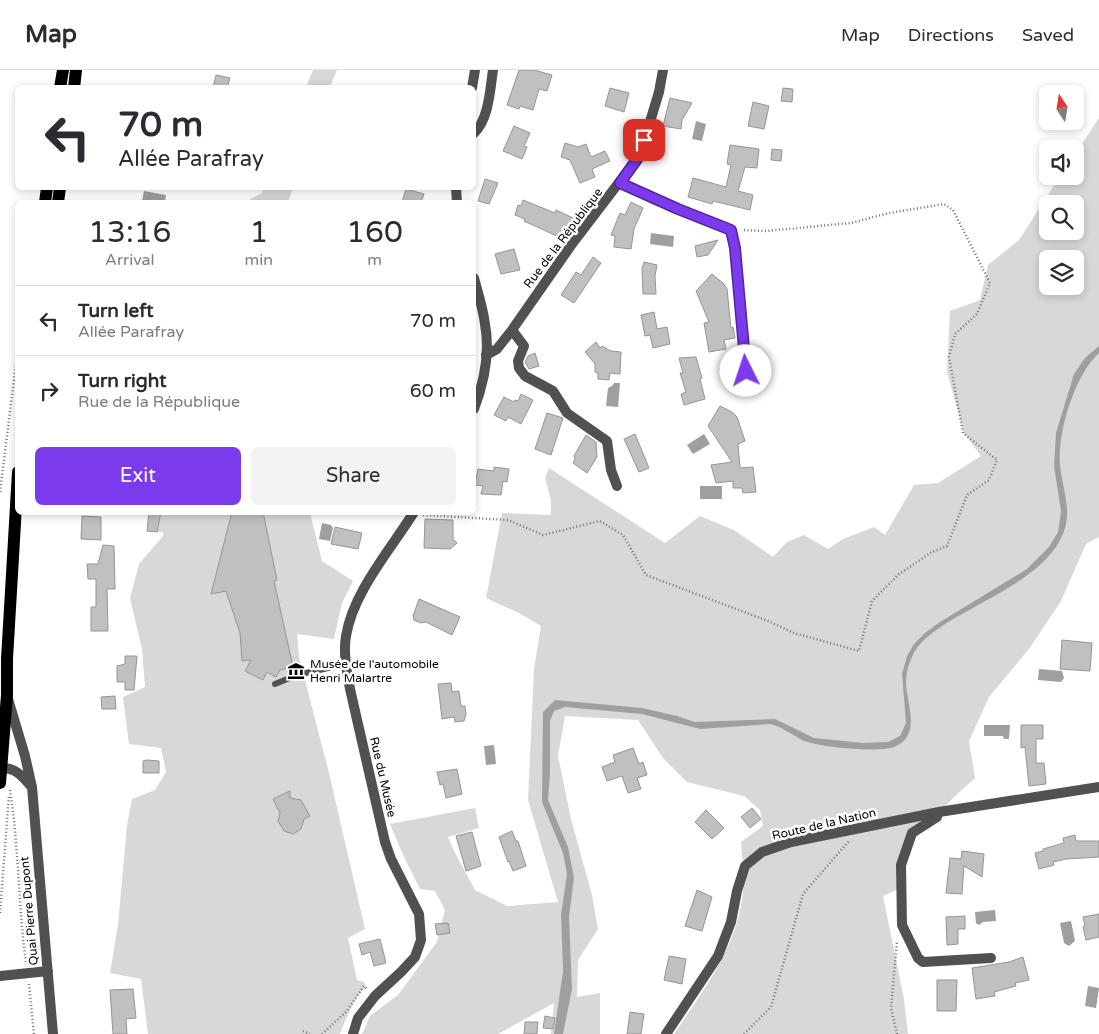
<!DOCTYPE html>
<meta charset="utf-8">
<style>
:root{--surface:#fff;--page:#f2f2f3;--text:#2b2b33;--muted:#7c7c81;--line:#e1e1e2;--accent:#7c3aed}
body{margin:0;font-family:"Varela Round",sans-serif;background:var(--page);color:var(--text);height:100vh;display:flex;flex-direction:column;font-size:19px;white-space:nowrap}
*{box-sizing:border-box;margin:0}
p{font-size:16px;color:var(--muted)}
.icon{flex:none;width:28px;height:28px;fill:none;stroke:currentColor;stroke-width:2;stroke-linecap:round;stroke-linejoin:round}
.map{position:relative;flex:1;overflow:hidden}
.sheet{position:absolute;left:15px;top:130px;width:461px;height:315px;display:flex;flex-direction:column;background:var(--surface);border-radius:8px;box-shadow:0 2px 8px #0003}
.sheet>*{flex:none}
.guide{position:absolute;left:15px;top:15px;width:461px;height:105px;border-radius:8px;box-shadow:0 2px 8px #0003;background:#fff;color:var(--text);overflow:hidden}
.needle{width:32px;rotate:348deg}
.fabs{position:absolute;left:1039px;top:15px;display:grid;gap:10px}
.fabs a{display:grid;place-items:center;width:45px;height:45px;border-radius:8px;background:var(--surface);box-shadow:0 2px 8px #0003;font-size:25px}
.pin{position:absolute;display:grid;place-items:center;width:42px;height:42px;color:#fff;margin:-21px;border-radius:10px;box-shadow:0 2px 8px #0006}
.me{position:absolute;width:55px;margin:-28px;rotate:356deg;stroke-linejoin:round;filter:drop-shadow(0 0 4px #0008)}
.turn{display:flex;align-items:center;gap:18px;height:105px;padding:0 20px;font-size:22px}
.turn .icon{width:65px;height:65px;stroke-width:2.5}
.turn b{display:block;font-size:35px;line-height:42px}
.eta{display:flex;justify-content:space-evenly;align-items:center;height:85px;text-align:center}
.eta b{font-size:30px;font-weight:600;line-height:35px}
.button{display:flex;gap:10px;margin-top:auto;padding:10px 20px}
.button a{flex:1;height:58px;border-radius:8px;background:var(--accent);color:#fff;font-size:20px;font-weight:600;line-height:58px;text-align:center}
.button a+a{background:var(--page);color:var(--text)}
ul{padding:0;list-style:none}
li{display:flex;align-items:center;gap:15px;height:70px;padding:0 20px;border-top:1px solid var(--line)}
li div{flex:1}
li b{display:block;font-size:19px}
li em{font-style:normal}
header{display:flex;align-items:center;gap:30px;box-sizing:border-box;height:70px;padding:0 25px;background:var(--surface);border-bottom:1px solid var(--line)}
header strong{font-size:24px}
nav{display:flex;gap:28px;margin-inline-start:auto;font-size:18px}
.map>svg:first-child{display:block}
.green{fill:#d8d8d8;fill-rule:evenodd}
.water{fill:#9f9f9f}
.building{fill:#c0c0c0;stroke:#959595}
.lines{fill:none;stroke-linecap:round;stroke-linejoin:round}
.path{stroke:#737373;stroke-width:2.5;stroke-dasharray:1 2.5;stroke-linecap:butt}
.service{stroke:#515151;stroke-width:6}
.minor{stroke:#515151;stroke-width:10}
.tertiary{stroke:#515151;stroke-width:10}
.primary{stroke:#000;stroke-width:12}
.route-casing{stroke:#51269a;stroke-width:12}
.route{stroke:#7c3aed;stroke-width:9}
.labels{text-anchor:middle;stroke-width:5;stroke-linejoin:round;paint-order:stroke}
.street-label{font-size:12px;fill:#000;stroke:#fff}
.poi-label{font-size:12px;fill:#000;stroke:#fff;text-anchor:start}
</style>
<header>
<strong>Map</strong>
<nav><a>Map</a><a>Directions</a><a>Saved</a></nav>
</header>
<div class="map">
<svg width="1099" height="964" viewBox="0 0 1099 964">
<rect width="100%" height="100%" fill="#fff"/>
<path class="green" d="M313 0H337L330 17H306Z
M1099 48V467L1086 474 1061 531 1029 579 989 627 969 671 975 708 954 727 907 776 905 816 883 826 904 929 908 964H674C704 919 737 878 743 822 745 806 742 788 741 772L763 756 760 740 744 726 687 712 663 688 638 650 565 646 558 686 571 749 592 825 598 859 578 890 577 927 600 923V964H551L554 933 498 964H362L370 946 398 925 437 872 445 840 435 821 420 819 404 787 390 754 475 738 479 758 448 767 455 783 475 820 507 836 558 832 528 730 534 599 541 556 519 543 486 528 502 443 551 445V431L545 408 549 398 665 473 700 446 734 460 773 487 787 472 804 465 828 479 843 469 874 457 885 465 914 415 938 413 981 386 964 363 947 302 950 241 980 230 988 195 1019 170 1060 106H1075V84ZM1048 134H1075V161H1048ZM1048 189H1075V216H1048Z
M264 118H293L288 132H245L262 123Z
M161 443H311H310L322 491 353 511 342 533 334 569 297 564 299 587 329 703 365 859 348 868 357 910 364 912 366 916C353 930 347 946 340 964H148L141 909 110 903 118 855 127 755 132 729 155 720 166 702 161 678 129 674 123 627 145 617 142 579 130 528 139 494 163 466V462H157Z"/>
<path class="water" d="M696 51 706 54 702 71 692 69Z
M144 121 166 125 165 132 142 131Z
M651 163 674 166 673 177 650 174Z
M1099 276V283C1075 304 1057 363 1060 395 1062 416 1071 437 1065 458 1049 512 964 534 925 569 913 579 906 598 906 613 907 635 922 666 894 677 878 683 819 677 804 671 793 665 782 657 770 654L700 659 642 644 565 637 554 641 550 651V703L548 730 568 777 574 808 569 847 572 919 563 964H554L563 901 561 845 567 804 563 783 542 732 543 642 555 630 642 638 677 646 695 652 775 649 814 668 863 673 888 672 900 666 906 653 902 604 907 586 914 574 925 563 940 552 1027 499 1049 477 1058 462 1061 441 1054 396 1056 363 1074 304 1085 288Z
M614 313H620L618 337 606 336 608 318 612 316Z
M704 364 710 374 693 384 687 375Z
M700 416H722V429H700Z
M322 453 331 455 333 458 330 471 319 469Z
M1039 599 1062 601 1064 608 1061 612 1038 610Z
M984 655H1010L1009 669H1004L1003 666H984Z
M494 675 496 694 486 695 484 676Z
M995 840 996 851 983 852 979 855 976 853 975 842Z
M1071 851 1075 871 1069 876 1064 873 1060 853Z
M1088 916 1099 918 1096 938 1085 936Z"/>
<path class="building" d="M519 0H534L552 5 547 21 539 19 533 40 520 36 519 39 507 35Z
M216 5 230 8 227 18H213Z
M610 18 629 23 624 42 605 36Z
M783 18 793 19 792 32 781 31Z
M670 28 692 33 682 50 681 59 663 56Z
M753 32 769 36 764 59 748 56Z
M514 56 530 63 524 76 527 77 522 89 503 81Z
M565 73 578 77 586 74 591 87 605 81 610 91 592 99 595 107 580 113 570 90 561 87Z
M730 75 759 79 757 98 745 97 738 121 753 125 750 140 713 131 712 134 688 127 693 108 726 117 731 95 727 94Z
M772 79 782 80 781 91 771 90Z
M485 109 498 113 489 134 478 131Z
M406 119 424 124 421 132H402Z
M523 130 555 143 556 140 573 148 566 164 562 162 559 167 524 151 525 149 515 145 518 135 521 136Z
M631 132 643 138 634 159 631 179 614 177 615 166 611 165 620 143 625 145Z
M718 170 708 185 697 187 695 176Z
M514 179 520 200 501 204 495 184Z
M593 187 601 193 574 233 561 225 576 202 581 205Z
M644 192 657 195 655 206 656 224H643L642 199Z
M712 204 724 214 727 219 731 258 733 257 735 268 724 270 726 279 709 282 704 253 709 252 696 221Z
M654 242 657 259 667 257 670 274 653 278 650 265 645 266 641 245Z
M596 272 600 278 602 276 611 281 621 282 620 304 610 303 609 310 598 309V303L595 302V294L585 282Z
M535 283 539 296 529 299 525 292 528 286Z
M696 287 702 308 700 309 705 329 684 335 681 324 686 322 680 303H683L679 288Z
M521 324 533 330 521 354 508 347 506 351 494 345 504 327 514 332 515 330 518 331Z
M720 336 732 342 737 347 745 371 738 374 740 398 753 397 756 422 743 423 742 418H733V411L716 413 711 395 732 392 708 356Z
M547 343 563 348 551 385 535 379Z
M635 364 649 398 639 402 624 369Z
M586 365 596 372 597 387 587 403 573 393 575 389 574 386Z
M494 397 509 399 507 412 503 411 501 425 481 424 483 416 475 415 478 399 494 401Z
M149 442H161L157 462 147 461Z
M232 442H263L277 510 274 511 293 597 280 600 276 607 267 602 263 610 245 601 251 590 242 591 240 563 226 521 211 524Z
M82 446 101 447V470L81 469Z
M425 449 453 450V469L457 473 450 479 424 478Z
M335 457 362 463 358 479 331 474Z
M103 475 114 476 115 519H107L108 561H91V537H96V509H88L87 494H98Z
M419 529 460 547 452 565 426 552 421 553 414 550 413 546Z
M1062 570 1092 573 1090 601 1060 599Z
M125 586H137L134 620H125V612H117V596L125 594Z
M451 613 452 622 459 621 461 636H465L466 644 464 651 455 652 454 647 442 649 438 614Z
M115 626 116 639H102L101 627Z
M1021 655H1043V669H1036V693H1044L1046 714 1029 716 1025 677 1021 678Z
M633 678 639 694 643 692 647 705 637 708 641 719 628 723 622 706 607 711 602 697 615 692 613 685Z
M147 690 159 691V703H143V691Z
M457 699 462 724 446 728 443 714 440 715 437 702Z
M290 721V728L301 730 310 746 304 749 301 759 293 764 284 761 278 751 280 743 273 729Z
M752 738 761 749 750 758 741 747Z
M706 740 724 758 712 769 695 752Z
M512 761 516 771H518L526 796 513 801 509 791 508 792 499 767Z
M472 762 481 796 466 801 456 766Z
M1075 765 1076 771H1099V787L1066 789 1053 792 1054 795 1039 799 1035 783 1043 781V779L1064 773 1063 768Z
M962 781 984 784 982 807 964 796 962 824 946 823 950 788 961 789Z
M697 820 712 827 702 861 685 856Z
M1099 844V867L1086 870 1083 857 1085 856 1083 847Z
M965 846V859H958V874L947 875 946 847Z
M448 853 450 863 437 865 435 854Z
M380 869 386 893 374 896 370 882 362 885 359 874Z
M669 886 686 889 682 914 664 910Z
M1023 887 1029 910 1015 913 1016 916 994 922 995 926 976 929 972 898 1009 892Z
M937 910H957L956 941H937Z
M133 919 136 948 126 949 127 964H113L110 920Z
M630 942 644 944 641 964H627Z
M545 946 555 948 553 959 543 958Z
M525 952H538L537 964H524Z"/>
<g class="lines">
<path class="path" d="M0 422 18 277
M423 445 508 450 543 465 600 451 623 465 646 505 768 551 794 563 859 581 872 531 898 505 930 483 947 476 967 425 989 410 997 390 963 363 949 287 955 264 977 244 990 213 953 140 944 134 889 143 851 153 766 161 742 160
M10 720C19 777 18 835 26 892
M0 843 9 725
M29 914 34 964
M303 961 310 964
M322 964 346 942 364 916 367 919
M744 964 771 937 803 824 849 771
M897 964 891 938 897 871"/>
<path class="service" d="M275 614 297 605 346 594"/>
<path class="minor" d="M472 18 475 0
M474 63C489 49 490 20 493 0
M620 113 678 139 731 160 735 177 746 301
M456 118 457 132
M474 208C478 223 483 238 485 254 490 282 484 313 474 339
M512 260 524 276 518 291 519 298 525 306 553 321 567 343 607 371 611 400 617 416
M486 285 497 279 512 260 572 174 640 85 659 22 663 0
M938 743 937 747 912 763 901 795 902 855 918 888 923 892 991 888
M353 964 358 948 375 926 401 902 415 887 421 870 419 844 391 789 385 772 350 619C347 602 343 583 346 566 353 522 391 479 414 442
M666 964 718 886 731 852 737 821 745 796 762 782 791 772 939 742 1099 717"/>
<path class="tertiary" d="M8 629 25 686 32 717 53 964
M2 698C16 698 22 706 31 716
M0 906 48 901"/>
<path class="primary" d="M60 18 63 0
M74 18 76 0
M45 132 47 118
M58 132 60 118
M0 713 7 625V589L18 402"/>
</g>
<g class="lines">
<g class="route-casing">
<path id="route" d="M644 70 640 85 620 113 678 139 731 160 735 178 746 301"/>
</g>
<use href="#route" class="route"/>
</g>
<defs>
<g id="museum-bare" transform="scale(1.35)"><path d="M0-6L6-3V-2H-6V-3ZM-5-1h2V3h-2ZM-1-1h2V3h-2ZM3-1h2V3H3ZM-6 4H6V6H-6Z" fill="#000" stroke="#fff" stroke-width="2.5" paint-order="stroke"/></g>
</defs>
<g fill-rule="evenodd">
<use href="#museum-bare" x="296" y="601"/>
</g>
<g class="labels">
<g class="street-label">
<text transform="translate(563 168) rotate(-53)" y="4">Rue de la République</text>
<text transform="translate(383 707) rotate(77)" y="4">Rue du Musée</text>
<text transform="translate(824 754) rotate(-13)" y="4">Route de la Nation</text>
<text transform="translate(29 841) rotate(-95)" y="4">Quai Pierre Dupont</text>
</g>
<g class="poi-label">
<text x="310" y="598">Musée de l'automobile<tspan x="310" dy="14">Henri Malartre</tspan></text>
</g>
</g>
</svg>
<div class="fabs">
<a><svg class="needle" viewBox="-14 -14 28 28"><path d="M0-13l5 13h-10z" fill="#e53935"/><path d="M0 13l5-13h-10z" fill="#7c7c81"/></svg></a>
<a><svg class="icon" aria-label="sound" viewBox="0 0 24 24"><path d="M4 9h4l5-4v14l-5-4H4zM17 9q2 3 0 6"/></svg></a>
<a><svg class="icon" aria-label="search" viewBox="0 0 24 24"><circle cx="10" cy="10" r="6"/><path d="M15 15l6 6"/></svg></a>
<a><svg class="icon" aria-label="layers" viewBox="0 0 24 24"><path d="M12 4l9 5-9 5-9-5zM3 14l9 5 9-5"/></svg></a>
</div>
<div class="pin" style="left:644px;top:70px;background:#d93025"><svg class="icon" aria-label="arrive" viewBox="0 0 24 24"><path d="M6 21V4h12l-3 4 3 4H6"/></svg></div>
<svg class="me" style="left:746px;top:301px" viewBox="-20 -20 40 40"><circle r="19" fill="#fff"/><path d="M0-13L10 11 0 6-10 11z" fill="#7c3aed"/></svg>
<div class="guide">
<div class="turn"><svg class="icon" aria-label="left" viewBox="0 0 24 24"><path d="M17 20v-9H6M10 6l-5 5 5 5"/></svg><div><b>70 m</b>Allée Parafray</div></div>
</div>
<section class="sheet">
<div class="eta">
<div><b>13:16</b><p>Arrival</p></div>
<div><b>1</b><p>min</p></div>
<div><b>160</b><p>m</p></div>
</div>
<ul>
<li><svg class="icon" aria-label="left" viewBox="0 0 24 24"><path d="M17 20v-9H6M10 6l-5 5 5 5"/></svg><div><b>Turn left</b><p>Allée Parafray</p></div><em>70 m</em></li>
<li><svg class="icon" aria-label="right" viewBox="0 0 24 24"><path d="M7 20v-9h11M14 6l5 5-5 5"/></svg><div><b>Turn right</b><p>Rue de la République</p></div><em>60 m</em></li>
</ul>
<div class="button"><a>Exit</a><a>Share</a></div>
</section>
</div>
